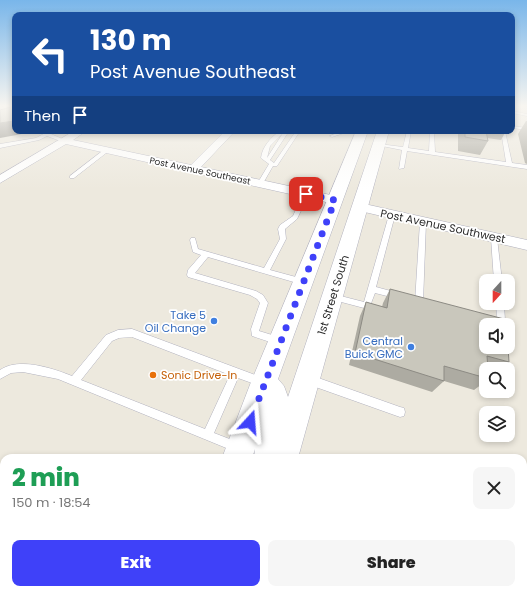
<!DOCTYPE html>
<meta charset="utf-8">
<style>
:root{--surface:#fff;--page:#f6f6f6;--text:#222;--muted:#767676;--accent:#3f41f9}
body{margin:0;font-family:Poppins,sans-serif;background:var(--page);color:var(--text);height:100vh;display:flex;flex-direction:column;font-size:15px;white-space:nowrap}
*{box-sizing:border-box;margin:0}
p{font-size:13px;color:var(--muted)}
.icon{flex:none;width:22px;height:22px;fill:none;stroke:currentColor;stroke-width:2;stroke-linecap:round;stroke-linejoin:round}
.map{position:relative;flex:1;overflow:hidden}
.drawer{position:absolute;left:0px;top:454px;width:527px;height:140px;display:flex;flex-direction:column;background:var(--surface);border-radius:12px 12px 0 0;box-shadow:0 2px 6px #0003}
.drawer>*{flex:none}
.hud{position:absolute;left:12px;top:12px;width:503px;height:122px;border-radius:8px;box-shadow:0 2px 6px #0003;background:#1a4fa0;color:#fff;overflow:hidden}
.needle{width:26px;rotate:201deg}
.fabs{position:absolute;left:479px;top:274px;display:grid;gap:8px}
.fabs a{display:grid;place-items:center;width:36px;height:36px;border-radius:8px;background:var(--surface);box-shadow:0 2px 6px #0003;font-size:20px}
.pin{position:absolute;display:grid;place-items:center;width:34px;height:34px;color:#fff;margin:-17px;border-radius:8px;box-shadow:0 2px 6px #0006}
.me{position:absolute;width:44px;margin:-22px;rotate:19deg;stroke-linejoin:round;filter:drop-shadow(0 0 3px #0008)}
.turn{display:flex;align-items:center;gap:14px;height:84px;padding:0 12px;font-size:18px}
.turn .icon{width:52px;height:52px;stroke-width:2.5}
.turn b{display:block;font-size:28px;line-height:34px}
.then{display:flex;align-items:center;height:38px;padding:0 12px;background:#0003;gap:8px;font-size:15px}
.round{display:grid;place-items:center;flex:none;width:42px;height:42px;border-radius:8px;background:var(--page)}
.headline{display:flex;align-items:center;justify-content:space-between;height:68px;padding:0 12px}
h1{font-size:24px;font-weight:800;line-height:30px;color:#1e9e55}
.action{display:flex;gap:8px;margin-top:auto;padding:8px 12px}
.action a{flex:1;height:46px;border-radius:8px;background:var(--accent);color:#fff;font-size:16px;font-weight:800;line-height:46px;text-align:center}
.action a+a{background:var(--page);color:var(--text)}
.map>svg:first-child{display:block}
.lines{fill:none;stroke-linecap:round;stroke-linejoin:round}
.service-casing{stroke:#b2b2bf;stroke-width:1}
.minor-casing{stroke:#b2b2bf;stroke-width:1}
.secondary-casing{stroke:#b2b2bf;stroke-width:1}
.service{fill:#fff;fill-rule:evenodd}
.minor{fill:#fff;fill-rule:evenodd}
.secondary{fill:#fff;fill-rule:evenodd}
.wall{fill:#adaba2}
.shaded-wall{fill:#8d8b84}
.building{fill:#c9c7bc;stroke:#8d8b84}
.route{stroke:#3f41f9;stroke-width:7;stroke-dasharray:0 12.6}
.shop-dot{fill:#3f7fe0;stroke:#fff;stroke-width:1.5}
.food-dot{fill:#e8710a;stroke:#fff;stroke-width:1.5}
.labels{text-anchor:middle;stroke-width:3.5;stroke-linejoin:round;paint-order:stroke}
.far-street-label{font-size:9px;fill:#2c2c2c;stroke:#fff}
.street-label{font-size:11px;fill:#2c2c2c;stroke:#fff}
.shop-label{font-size:11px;fill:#366cbe;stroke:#fff;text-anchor:end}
.food-label{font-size:11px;fill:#c56008;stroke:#fff;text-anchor:start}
</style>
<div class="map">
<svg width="527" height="594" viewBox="0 0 527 594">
<rect width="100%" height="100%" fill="#ede9de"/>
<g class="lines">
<g class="service-casing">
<path id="service" d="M512 111 527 114V116L512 113Z
M512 126 527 128V130L512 128Z
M49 131H55L51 134 67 141 63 142 47 136 39 140 0 148V144L36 138Z
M280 131H289L270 160 274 163 296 131H300L277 166H273L262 185H258L257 184 269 164 261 158C262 147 271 137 280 131ZM283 133 267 158 270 146Z
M342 131H357L363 133 361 134 347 132 332 137 330 136Z
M407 131H411L408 148 429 151 430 131H434L435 152 506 162 501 131H505L512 163 527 165V169L407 151 404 168 399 169 402 150 377 145 379 144 403 147Z
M105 149 110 150 74 178H70V176Z
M306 192 309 194 297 219 285 229 286 239 270 270 307 280 308 282 307 284 304 285 208 257 195 273 256 291 263 295 268 303 259 331 282 338 283 341 282 344 279 345 252 336 251 329 260 303 257 299 250 295 188 277 187 275 188 270 201 255 193 252 190 240 191 238H195L198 249 264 268 280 239 278 229 280 225 293 216 303 194Z
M392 213 395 215 376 287 402 294 403 296 402 298 399 299 375 293 370 306 364 308 330 299 329 297 330 295 333 294 364 302 389 215Z
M423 220 426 222 423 302 422 304H416L415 302 420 222Z
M492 236H494L497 238 502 281H494L491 238Z
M496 303H504L505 321 504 324 492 325 491 323 492 320 497 319Z
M132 329 266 379 268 382 266 385 263 387 238 378 214 433 240 443 241 447 240 451 236 452 58 379 23 372 11 373 0 379V370C19 357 52 368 72 376L106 335 118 330ZM132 337 230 375 205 429 81 380 112 341 119 338Z
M310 375 400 407 404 408 405 412 404 416 400 417 310 385 307 383 305 380 307 377Z
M311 590H325L324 594H310Z
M446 590H467L469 594H448Z"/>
</g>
<g class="minor-casing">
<path id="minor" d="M74 131H86L73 140 191 165 225 131H235L201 167 335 196 341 200 335 204 66 144 0 183V175Z
M360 203 527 240V250L356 210 354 207Z"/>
</g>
<g class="secondary-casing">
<path id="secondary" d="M356 131H368L278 379 284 386 288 397 377 131H389L298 458H254L255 449 252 458H222L251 382Z
M166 590H204L203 594H165Z
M224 590H262L261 594H223Z"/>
</g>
<use href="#service" class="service"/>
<use href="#minor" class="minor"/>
<use href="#secondary" class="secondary"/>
</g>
<path class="wall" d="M526 121H527V164L525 163 518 134Z
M458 131H506L501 140 487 138 488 141 480 155 458 151Z
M390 289 509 362 500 369H486V381L474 390 444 381 432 392 349 365 360 316 366 302 382 307 383 303Z
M335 590H428L437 594H334Z"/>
<path class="shaded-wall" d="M14 108 15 110V131H22V134L0 138V123Z"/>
<path class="building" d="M14 106V108H15V109L14 108V121L0 123V110Z
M465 131H486L488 141 465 137Z
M390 289 504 319 505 325H486V347H508L509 362 487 356 488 369H486V378L444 366V381L355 353 366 302 387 308Z
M343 590H428L437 594H343Z"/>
<linearGradient id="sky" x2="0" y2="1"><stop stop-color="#79b6ea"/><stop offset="0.56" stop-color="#f7f5f0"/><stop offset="1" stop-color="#f7f5f0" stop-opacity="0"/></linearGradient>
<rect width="527" height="189" fill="url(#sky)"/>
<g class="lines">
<path class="route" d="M250 422 335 200 306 194"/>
</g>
<g class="shop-dot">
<circle cx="214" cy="321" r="4"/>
<circle cx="411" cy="347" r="4"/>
</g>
<circle class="food-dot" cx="153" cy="375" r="4"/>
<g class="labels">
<g class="far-street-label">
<text transform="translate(200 171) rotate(12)" y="3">Post Avenue Southeast</text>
</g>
<g class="street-label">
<text transform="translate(443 226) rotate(12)" y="4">Post Avenue Southwest</text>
<text transform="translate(333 295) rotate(-73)" y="4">1st Street South</text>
</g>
<g class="shop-label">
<text x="206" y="319">Take 5<tspan x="206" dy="13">Oil Change</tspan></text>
<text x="403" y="345">Central<tspan x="403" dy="13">Buick GMC</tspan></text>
</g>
<g class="food-label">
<text x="161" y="379">Sonic Drive-In</text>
</g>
</g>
</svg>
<div class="fabs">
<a><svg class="needle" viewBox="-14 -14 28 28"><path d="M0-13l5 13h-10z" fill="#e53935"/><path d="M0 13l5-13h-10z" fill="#767676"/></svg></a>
<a><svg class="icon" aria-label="sound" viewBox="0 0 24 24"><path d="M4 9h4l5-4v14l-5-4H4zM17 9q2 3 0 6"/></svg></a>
<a><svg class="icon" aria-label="search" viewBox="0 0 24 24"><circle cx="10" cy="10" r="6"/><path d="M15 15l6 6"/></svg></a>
<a><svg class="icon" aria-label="layers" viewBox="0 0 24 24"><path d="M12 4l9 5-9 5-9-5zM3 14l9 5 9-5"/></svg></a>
</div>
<div class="pin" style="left:306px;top:194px;background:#d93025"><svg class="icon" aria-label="arrive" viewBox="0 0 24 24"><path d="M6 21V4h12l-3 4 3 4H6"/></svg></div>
<svg class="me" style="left:250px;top:422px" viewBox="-20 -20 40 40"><path d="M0-17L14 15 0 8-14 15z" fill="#3f41f9" stroke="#fff" stroke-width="4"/></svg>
<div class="hud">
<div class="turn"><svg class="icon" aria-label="left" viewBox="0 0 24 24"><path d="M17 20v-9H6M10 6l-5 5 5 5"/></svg><div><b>130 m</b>Post Avenue Southeast</div></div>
<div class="then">Then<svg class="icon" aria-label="arrive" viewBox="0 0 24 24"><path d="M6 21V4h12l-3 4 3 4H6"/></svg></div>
</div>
<section class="drawer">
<div class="headline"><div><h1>2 min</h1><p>150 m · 18:54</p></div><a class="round"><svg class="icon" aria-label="close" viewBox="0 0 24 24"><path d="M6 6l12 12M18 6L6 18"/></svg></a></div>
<div class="action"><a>Exit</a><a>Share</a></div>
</section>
</div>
